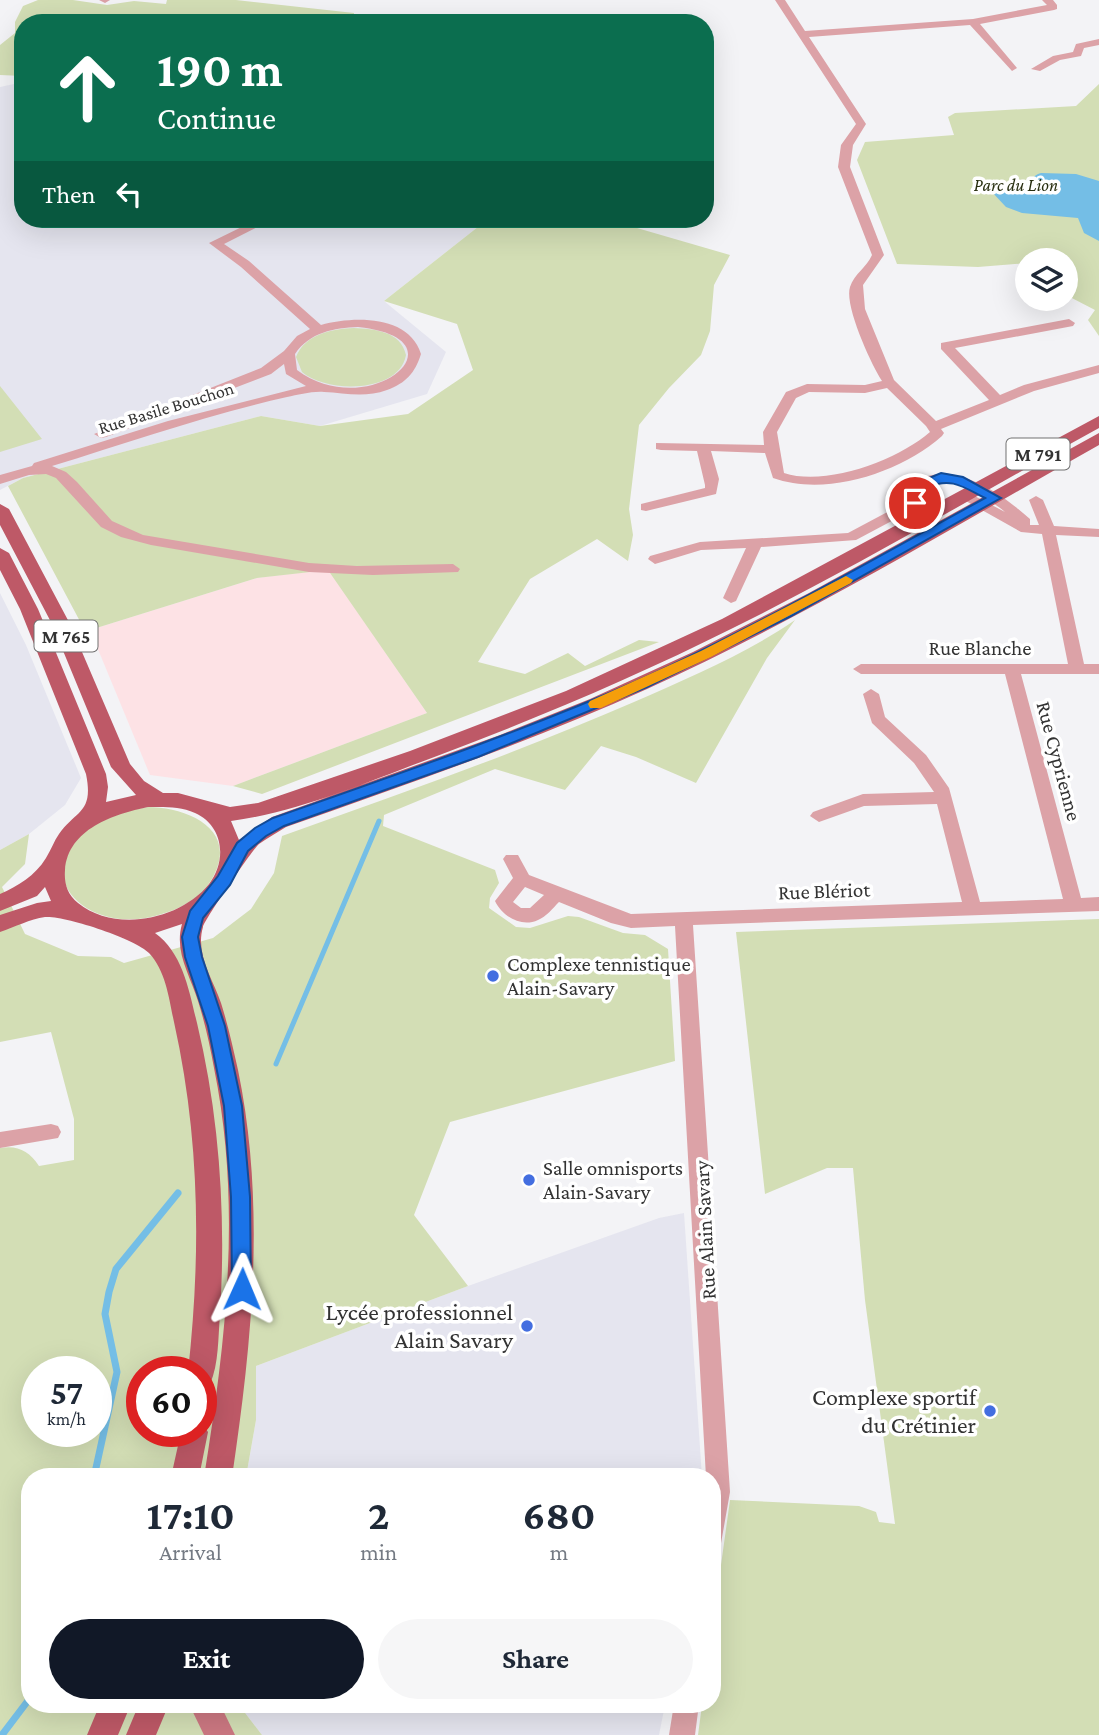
<!DOCTYPE html>
<meta charset="utf-8">
<style>
:root{--surface:#fff;--page:#f6f6f7;--text:#1f2937;--muted:#747a83;--accent:#111827}
body{margin:0;font-family:"Crimson Pro",serif;background:var(--page);color:var(--text);height:100vh;display:flex;flex-direction:column;font-size:26px;white-space:nowrap}
*{box-sizing:border-box;margin:0}
p{font-size:23px;color:var(--muted)}
.icon{flex:none;width:38px;height:38px;fill:none;stroke:currentColor;stroke-width:2;stroke-linecap:round;stroke-linejoin:round}
.map{position:relative;flex:1;overflow:hidden}
.panel{position:absolute;left:21px;top:1468px;width:700px;height:245px;display:flex;flex-direction:column;background:var(--surface);border-radius:28px;box-shadow:0 7px 28px #0002}
.panel>*{flex:none}
.guide{position:absolute;left:14px;top:14px;width:700px;height:214px;border-radius:28px;box-shadow:0 7px 28px #0002;background:#0b6e4f;color:#fff;overflow:hidden}
.buttons{position:absolute;left:1015px;top:248px;display:grid;gap:14px}
.buttons a{display:grid;place-items:center;width:63px;height:63px;border-radius:50%;background:var(--surface);box-shadow:0 7px 28px #0002;font-size:35px}
.speed{position:absolute;left:21px;top:1356px;display:flex;gap:14px;font-size:35px;font-weight:700;text-align:center}
.speed>*{display:grid;place-content:center;width:91px;height:91px;border-radius:50%;background:var(--surface);box-shadow:0 7px 28px #0002;line-height:1}
.speed small{font-size:18px;font-weight:400}
.speed .limit{border:10px solid #d22;background:#fff;color:#111}
.pin{position:absolute;display:grid;place-items:center;width:60px;height:60px;color:#fff;margin:-30px;border:4px solid #fff;border-radius:50%;box-shadow:0 2px 7px #0007}
.me{position:absolute;width:77px;margin:-38px;rotate:1deg;stroke-linejoin:round;filter:drop-shadow(0 0 5px #0008)}
.turn{display:flex;align-items:center;gap:24px;height:147px;padding:0 28px;font-size:32px}
.turn .icon{width:91px;height:91px;stroke-width:2.5}
.turn b{display:block;font-size:49px;line-height:60px}
.then{display:flex;align-items:center;height:66px;padding:0 28px;background:#0003;gap:14px;font-size:26px}
.eta{display:flex;justify-content:space-evenly;align-items:center;height:119px;text-align:center}
.eta b{font-size:42px;font-weight:700;line-height:49px}
.cta{display:flex;gap:14px;margin-top:auto;padding:14px 28px}
.cta a{flex:1;height:80px;border-radius:42px;background:var(--accent);color:#fff;font-size:28px;font-weight:700;line-height:80px;text-align:center}
.cta a+a{background:var(--page);color:var(--text)}
.map>svg:first-child{display:block}
.commercial{fill:#fde2e5}
.built{fill:#e5e5ef}
.green{fill:#d3deb5;fill-rule:evenodd}
.water{fill:#74bee6}
.lines{fill:none;stroke-linecap:round;stroke-linejoin:round}
.stream-far1{stroke:#74bee6;stroke-width:5}
.stream{stroke:#74bee6;stroke-width:7}
.street{fill:#dca2a7;fill-rule:evenodd}
.secondary{fill:#cc7882;fill-rule:evenodd}
.primary{fill:#be5967;fill-rule:evenodd}
.route{fill:#1a73e8;stroke:#114b97;stroke-width:2}
.slow{fill:#f59e0b}
.poi-dot{fill:#436ee0;stroke:#fff;stroke-width:2.5}
.labels{text-anchor:middle;stroke-width:7;stroke-linejoin:round;paint-order:stroke}
.far-park-label{font-size:18px;font-style:italic;fill:#272e0f;stroke:#fff}
.far-street-label{font-size:18px;fill:#333;stroke:#fff}
.shield{fill:#fff;stroke:#707070;stroke-width:2}
.shield-label{font-size:19px;font-weight:bold;fill:#333}
.street-label{font-size:21px;fill:#333;stroke:#fff}
.poi-label{font-size:21px;fill:#333;stroke:#fff;text-anchor:start}
.near-poi-label{font-size:24px;fill:#333;stroke:#fff;text-anchor:end}
</style>
<div class="map">
<svg width="1099" height="1735" viewBox="0 0 1099 1735">
<rect width="100%" height="100%" fill="#f3f3f6"/>
<path class="commercial" d="M328 569 427 713 233 786 150 775 90 630 257 578Z"/>
<path class="built" d="M23 82V219H488L384 301 446 352 427 394 320 426 261 416 23 478 0 490V87Z
M0 593 26 645 81 778 65 805 29 834 0 850Z
M684 1213 702 1477H246L256 1420V1366L468 1286 659 1218Z
M239 1705H665L659 1735H262Z"/>
<path class="green" d="M38 0H73L107 5 134 1 166 4 167 0H236L354 13V23H23V76L0 75V45L15 33V22L23 6Z
M1099 84V336L1088 320 1095 310 1066 295V261H1027V263L978 267 897 264 857 160 865 142 954 135 948 117 955 113 1076 106Z
M488 219H606L730 255 714 285 710 331 701 355 669 388 639 425 629 509 633 535 628 561 597 539 530 579 478 662 525 674 568 653 585 666 639 640 659 642 262 794 233 786 427 713 328 570 257 578 90 630 83 627 8 486 23 478 261 416 320 426 408 414 473 370 457 324 384 301Z
M354 328C374 329 401 331 406 355 399 394 326 393 302 372L296 357C305 334 332 329 354 328Z
M0 386 42 439 0 452Z
M795 620 767 658 696 783 636 757 601 746 565 790 495 769 384 815 383 826 495 870 499 883 490 898 489 908 516 927 530 928 568 916 579 917 623 933 645 935 668 949 675 1061 450 1122 414 1215 468 1286 256 1366V1420L246 1477H30V1704L239 1705 262 1735H0V1148C18 1145 29 1151 39 1166L74 1160V1119L51 1032 0 1042V850L29 834 25 864 2 887 25 934 78 956 111 957 124 963 213 938 251 909 274 873 282 836C400 794 519 752 634 702 688 678 746 654 795 620ZM37 1372H96V1432H37ZM142 1372H201V1432H142Z
M148 807C185 807 238 828 214 875 205 894 185 907 165 913 87 941 16 869 102 819 116 811 133 810 148 807Z
M1099 919V1735H698L702 1705 712 1704V1630L730 1500 859 1506 876 1512 879 1522 895 1524 865 1300 853 1168H827L765 1194 736 932Z"/>
<path class="water" d="M1041 173 1076 174 1099 181V241L1084 233 1078 218 1022 213 1006 207 991 191 992 186C1003 181 1010 187 1022 185 1031 184 1032 175 1041 173Z"/>
<g class="lines">
<path class="stream-far1" d="M276 1064 379 821"/>
<path class="stream" d="M94 1477 117 1372 105 1314 109 1292 116 1269 178 1193
M2 1735 30 1698"/>
<path class="street" d="M99 0H110L105 3Z
M775 0H785L805 31 973 19 1047 5 1042 0H1053L1057 5V9L1054 10 980 24 1017 68 1012 71 970 25 809 37 866 124 853 145 850 167 884 255 863 285 865 309 894 380 936 421 989 400 941 349V343L1069 319 1075 323 1073 326 955 348 1000 395 1024 385 1099 365V373L1034 391 941 429 944 433 942 436C900 473 826 497 773 478L765 453 711 451 719 479 716 494 646 511 641 510V504L705 488V485L697 451 661 450 656 449V443L764 445 763 432 786 392 807 384 865 385 882 381C871 364 844 305 850 287 854 274 867 267 872 255L838 167 841 145 856 124ZM887 388 926 426 930 432C898 460 826 487 784 473L777 432 796 398 809 392 865 393Z
M1099 39V45L1084 48 1081 56 1060 60 1040 71 1031 69 1053 56 1073 52 1076 44Z
M258 219H273L224 244 249 261 321 325C354 316 409 315 421 354 415 373 406 383 387 390 365 398 345 393 324 392 312 391 298 395 287 397 207 415 130 442 52 466L66 472 77 482 112 521 143 535 309 563 357 566 453 564 460 569 458 572 373 575 309 572 151 545 121 537 101 527 56 478 46 474 29 475 0 484V475L32 466 34 463 168 421 306 386 286 374 284 364 271 374 106 437 101 438 94 434 261 368 284 351 297 336 310 329 241 267 209 243ZM358 327C470 339 369 424 297 370L295 354C310 332 334 328 358 327Z
M942 473C976 476 1005 497 1030 519V525H1039L1029 500 1036 496 1043 500 1054 526 1099 529V537L1056 535 1084 664H1099V674H1021L1081 898 1099 897V911L693 925 730 1492 720 1549 712 1552V1477H706L675 926 631 928 611 923 559 902C553 908 546 917 538 920 521 928 502 916 495 901L513 878 503 859 506 855H518L529 875 631 914 962 902 937 804 864 806 819 822 810 816 813 812 863 794 934 792 914 763 872 723 863 694 871 689 879 694 885 717 926 755 949 788 980 902 1063 899 1005 674H861L853 669 861 664H1068L1042 534 1021 532 957 496 964 492 969 493 1005 512C990 499 961 483 942 481L929 487 925 500 918 507 856 540 761 547 736 601 731 603 723 598 746 548 701 550 655 564 648 559 650 556 700 542 848 533 908 501 915 485 923 477ZM525 887 544 895 530 908H521L513 902Z
M51 1124 58 1126 61 1132 58 1138 0 1148V1132Z
M674 1704H699L695 1735H669Z"/>
<path class="secondary" d="M189 1704H220L235 1735H204Z"/>
<path class="primary" d="M1099 416V428C977 495 858 566 733 628 637 676 538 718 437 756 372 780 300 812 231 821L239 840 272 817 500 735 590 699 693 652 809 593 1099 433V445C950 529 803 618 647 689 530 742 408 784 286 827 277 833 267 838 259 844 253 849 205 919 203 927 195 954 213 979 221 1003 228 1025 233 1048 238 1070 266 1206 252 1342 232 1477H204C226 1341 242 1205 214 1068 210 1046 205 1023 198 1001 190 975 174 952 182 924L155 933C183 953 189 991 197 1023 220 1119 226 1216 220 1315 218 1337 219 1364 210 1384L201 1387V1372H188C201 1254 200 1139 174 1022 169 999 166 971 149 953 136 939 64 915 45 917 30 919 15 927 0 932V915L37 903 51 901 45 887 37 896 0 911V894C18 886 35 876 46 858 51 850 54 841 59 834 76 810 94 813 86 774L20 609 0 570V548L9 553 38 609 106 774 108 787 106 802 136 795 111 767 52 624 0 525V504L9 509 70 624 130 764 144 781 163 793H178L230 807 258 803 410 751 566 691 722 619ZM148 807C164 807 180 806 195 813 224 826 227 861 209 884 180 920 115 933 78 903 67 894 64 883 65 870 68 829 114 814 148 807Z
M201 1422 208 1432 199 1477H171L181 1432H201Z
M100 1704H131L118 1735H87Z
M139 1704H169L156 1735H126Z"/>
</g>
<path class="route" d="M941 473 963 477 1001 498 791 616 647 687 478 757 284 826 266 836 248 851 230 885 203 918 198 937 202 957 225 1026 242 1106 250 1197 251 1289 248 1295 242 1298 235 1295 232 1289 231 1197 224 1106 208 1026 185 957 182 937 190 911 218 876 237 843 255 828 273 818C395 775 518 733 637 681 756 627 870 561 985 498 963 487 952 477 928 487L926 496 920 506H910L909 503 917 483Z"/>
<path class="slow" d="M846 576 853 580 851 583 711 657 601 708H590L588 704 590 701 701 651Z"/>
<g class="poi-dot">
<circle cx="493" cy="976" r="7"/>
<circle cx="529" cy="1180" r="7"/>
<circle cx="527" cy="1326" r="7"/>
<circle cx="990" cy="1411" r="7"/>
</g>
<g class="labels">
<g class="far-park-label">
<text x="1016" y="191">Parc du Lion</text>
</g>
<g class="far-street-label">
<text transform="translate(166 408) rotate(-17)" y="6">Rue Basile Bouchon</text>
</g>
<g class="shield">
<rect x="1006.5" y="438.5" width="63" height="31" rx="5"/>
<rect x="34.5" y="620.5" width="63" height="31" rx="5"/>
</g>
<g class="shield-label">
<text x="1038" y="461">M 791</text>
<text x="66" y="643">M 765</text>
</g>
<g class="street-label">
<text x="980" y="655">Rue Blanche</text>
<text transform="translate(1059 761) rotate(75)" y="7">Rue Cyprienne</text>
<text transform="translate(824 891) rotate(-2)" y="7">Rue Blériot</text>
<text transform="translate(705 1230) rotate(-93)" y="7">Rue Alain Savary</text>
</g>
<g class="poi-label">
<text x="507" y="971">Complexe tennistique<tspan x="507" dy="24">Alain-Savary</tspan></text>
<text x="543" y="1175">Salle omnisports<tspan x="543" dy="24">Alain-Savary</tspan></text>
</g>
<g class="near-poi-label">
<text x="513" y="1320">Lycée professionnel<tspan x="513" dy="28">Alain Savary</tspan></text>
<text x="976" y="1405">Complexe sportif<tspan x="976" dy="28">du Crétinier</tspan></text>
</g>
</g>
</svg>
<div class="buttons">
<a><svg class="icon" aria-label="layers" viewBox="0 0 24 24"><path d="M12 4l9 5-9 5-9-5zM3 14l9 5 9-5"/></svg></a>
</div>
<div class="speed"><div>57<small>km/h</small></div><div class="limit">60</div></div>
<div class="pin" style="left:915px;top:503px;background:#d93025"><svg class="icon" aria-label="arrive" viewBox="0 0 24 24"><path d="M6 21V4h12l-3 4 3 4H6"/></svg></div>
<svg class="me" style="left:242px;top:1289px" viewBox="-20 -20 40 40"><path d="M0-17L14 15 0 8-14 15z" fill="#1a73e8" stroke="#fff" stroke-width="4"/></svg>
<div class="guide">
<div class="turn"><svg class="icon" aria-label="ahead" viewBox="0 0 24 24"><path d="M12 20V5M6 11l6-6 6 6"/></svg><div><b>190 m</b>Continue</div></div>
<div class="then">Then<svg class="icon" aria-label="left" viewBox="0 0 24 24"><path d="M17 20v-9H6M10 6l-5 5 5 5"/></svg></div>
</div>
<section class="panel">
<div class="eta">
<div><b>17:10</b><p>Arrival</p></div>
<div><b>2</b><p>min</p></div>
<div><b>680</b><p>m</p></div>
</div>
<div class="cta"><a>Exit</a><a>Share</a></div>
</section>
</div>
